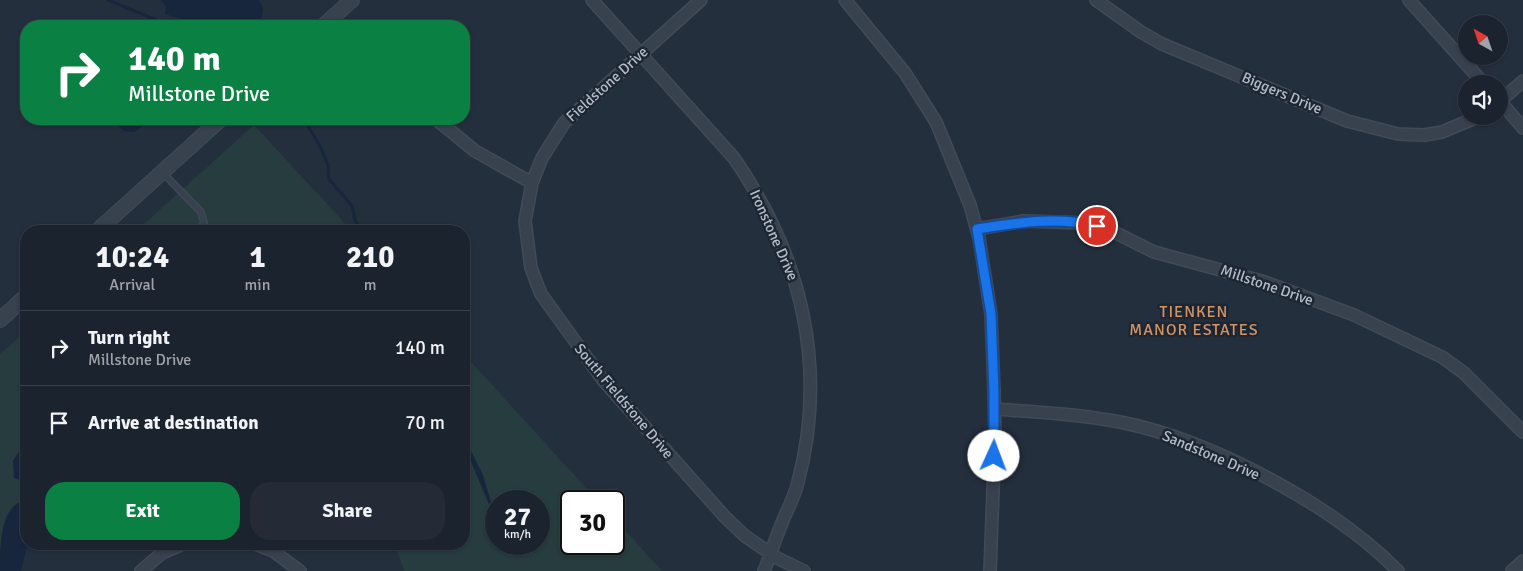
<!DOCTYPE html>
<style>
:root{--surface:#1b232e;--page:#242b36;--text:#f1f3f6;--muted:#a0a4aa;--line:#39404a;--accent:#0b8043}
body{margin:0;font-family:Signika,sans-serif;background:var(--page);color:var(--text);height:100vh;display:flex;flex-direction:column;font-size:19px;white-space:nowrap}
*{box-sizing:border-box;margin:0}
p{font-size:16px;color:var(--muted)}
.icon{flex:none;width:28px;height:28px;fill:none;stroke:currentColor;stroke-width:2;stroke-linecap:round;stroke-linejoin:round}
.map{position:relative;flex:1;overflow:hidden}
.sheet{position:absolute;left:20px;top:225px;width:450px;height:325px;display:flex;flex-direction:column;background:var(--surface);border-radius:20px;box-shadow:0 1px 4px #0004,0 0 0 1px var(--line)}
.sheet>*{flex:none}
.guide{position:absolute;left:20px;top:20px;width:450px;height:105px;border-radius:20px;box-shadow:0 1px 4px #0004,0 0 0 1px var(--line);background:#0b8043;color:#fff;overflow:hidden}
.needle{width:32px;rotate:320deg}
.tools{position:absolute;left:1458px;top:15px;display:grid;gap:10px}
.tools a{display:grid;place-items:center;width:50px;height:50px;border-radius:50%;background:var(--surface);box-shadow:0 1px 4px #0004,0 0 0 1px var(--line);font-size:25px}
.speed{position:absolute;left:485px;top:490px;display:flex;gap:10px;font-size:25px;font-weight:700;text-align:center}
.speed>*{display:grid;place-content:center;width:65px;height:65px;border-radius:50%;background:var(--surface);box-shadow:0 1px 4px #0004,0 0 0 1px var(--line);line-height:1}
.speed small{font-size:12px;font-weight:400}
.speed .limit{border:2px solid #111;border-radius:8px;background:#fff;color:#111}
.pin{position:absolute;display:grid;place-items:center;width:42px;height:42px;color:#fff;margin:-21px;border:2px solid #fff;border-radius:50%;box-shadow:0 1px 5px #0007}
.me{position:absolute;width:55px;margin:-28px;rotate:2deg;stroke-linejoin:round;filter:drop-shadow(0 0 4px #0008)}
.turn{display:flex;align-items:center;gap:18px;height:105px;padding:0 25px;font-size:22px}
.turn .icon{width:65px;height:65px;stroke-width:2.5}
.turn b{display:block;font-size:35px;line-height:42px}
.eta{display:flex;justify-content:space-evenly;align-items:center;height:85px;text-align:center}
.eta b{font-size:30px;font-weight:700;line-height:35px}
.primary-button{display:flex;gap:10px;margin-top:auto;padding:10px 25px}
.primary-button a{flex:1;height:58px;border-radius:20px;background:var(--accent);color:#fff;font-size:20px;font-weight:700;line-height:58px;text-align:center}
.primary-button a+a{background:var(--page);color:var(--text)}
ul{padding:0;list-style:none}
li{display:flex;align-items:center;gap:15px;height:75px;padding:0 25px;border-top:1px solid var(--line)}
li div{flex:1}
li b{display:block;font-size:19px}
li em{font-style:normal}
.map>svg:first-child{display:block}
.green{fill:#263c3f;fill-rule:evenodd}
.water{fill:#17263c}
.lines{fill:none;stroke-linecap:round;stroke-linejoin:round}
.stream{stroke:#17263c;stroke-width:3}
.service-casing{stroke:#414a57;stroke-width:8}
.minor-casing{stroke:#414a57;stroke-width:14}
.tertiary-casing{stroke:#414a57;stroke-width:16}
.service{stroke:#38414e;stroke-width:5.5}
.minor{stroke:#38414e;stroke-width:11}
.tertiary{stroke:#38414e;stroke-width:14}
.route-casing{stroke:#114b97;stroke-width:12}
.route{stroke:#1a73e8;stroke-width:9}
.labels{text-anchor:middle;stroke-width:5;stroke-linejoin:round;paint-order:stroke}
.street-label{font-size:15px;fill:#b4bcc9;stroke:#1d2633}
.neighbourhood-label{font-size:16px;letter-spacing:1px;fill:#d59563;stroke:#1d2633}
</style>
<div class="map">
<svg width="1523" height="571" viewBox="0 0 1523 571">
<rect width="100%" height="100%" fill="#242f3e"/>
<path class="green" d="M254 125 352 231H136Z
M26 331V544H28L21 571H0V354Z
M464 354 598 501H571V544H614V518L662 571H404L395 544H464ZM496 501H539V544H496Z"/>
<path class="water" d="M161 0H258L263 7 262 18 249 26H203L165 14 166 7Z
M110 119H147L144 125 134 132 124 131Z
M464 437 483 475 492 506 496 512V521L467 452Z
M26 440V482L14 478 13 461Z
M18 503 26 504V544H28L21 571H0C0 547 0 514 18 503Z"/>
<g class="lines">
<path class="stream" d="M108 0 171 26
M301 119 308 126 320 146 328 165 329 179 352 206 355 220 362 231"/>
<g class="service-casing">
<path id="service" d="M162 172 201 212 204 223 198 231"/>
</g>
<g class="minor-casing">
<path id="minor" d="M592 0 734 158C802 257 829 368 797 486 793 500 785 514 780 528 774 542 770 557 764 571
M701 0 564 123 542 158 532 183 525 221 531 268 541 294 603 380 725 517 745 536 777 558 804 571
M845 0 905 73 936 122 970 205 979 238 991 314 994 391 995 437 990 571
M1096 0 1141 32 1162 44 1347 121 1398 134 1424 135 1442 132 1480 116
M1409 0 1484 84
M1499 100 1523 128
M1499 102 1523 81
M436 119 475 151 532 183
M977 229 1024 221 1086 223 1108 229 1154 252 1265 282 1354 315 1442 357 1464 373 1523 432
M995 409C1037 412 1078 414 1120 422 1211 440 1333 505 1398 571
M255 544 273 551 300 571
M141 571 162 553 183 544
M1512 571 1523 561"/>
</g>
<g class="tertiary-casing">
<path id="tertiary" d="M323 26 352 0
M97 231 221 119
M0 320 26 296"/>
</g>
<use href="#service" class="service"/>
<use href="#minor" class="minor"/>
<use href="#tertiary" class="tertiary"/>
</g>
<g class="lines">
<g class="route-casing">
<path id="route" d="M994 456V392L991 314 977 229C1017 223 1057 216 1097 226"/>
</g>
<use href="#route" class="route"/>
</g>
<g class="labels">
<g class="street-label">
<text transform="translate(607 84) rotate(-42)" y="5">Fieldstone Drive</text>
<text transform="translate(1282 93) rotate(23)" y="5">Biggers Drive</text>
<text transform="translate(774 235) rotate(66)" y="5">Ironstone Drive</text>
<text transform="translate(1267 285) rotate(19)" y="5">Millstone Drive</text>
<text transform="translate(624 401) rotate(50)" y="5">South Fieldstone Drive</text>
<text transform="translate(1211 455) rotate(23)" y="5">Sandstone Drive</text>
</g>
<g class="neighbourhood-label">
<text x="1194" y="317">TIENKEN<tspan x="1194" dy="18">MANOR ESTATES</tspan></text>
</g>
</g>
</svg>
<div class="tools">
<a><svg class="needle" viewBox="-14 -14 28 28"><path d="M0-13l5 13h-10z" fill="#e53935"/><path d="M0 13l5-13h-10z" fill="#a0a4aa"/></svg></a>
<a><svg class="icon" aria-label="sound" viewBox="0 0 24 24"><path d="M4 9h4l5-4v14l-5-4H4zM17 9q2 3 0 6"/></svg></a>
</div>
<div class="speed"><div>27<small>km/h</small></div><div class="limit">30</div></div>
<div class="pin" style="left:1097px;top:226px;background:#d93025"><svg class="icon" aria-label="arrive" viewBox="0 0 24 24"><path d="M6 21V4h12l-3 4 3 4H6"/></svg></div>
<svg class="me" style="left:994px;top:456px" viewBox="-20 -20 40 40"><circle r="19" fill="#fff"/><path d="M0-13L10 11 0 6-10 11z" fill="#1a73e8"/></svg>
<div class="guide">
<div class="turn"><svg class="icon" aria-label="right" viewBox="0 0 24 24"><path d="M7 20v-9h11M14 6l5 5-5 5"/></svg><div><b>140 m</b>Millstone Drive</div></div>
</div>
<section class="sheet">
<div class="eta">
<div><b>10:24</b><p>Arrival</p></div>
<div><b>1</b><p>min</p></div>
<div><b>210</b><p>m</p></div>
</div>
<ul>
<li><svg class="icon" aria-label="right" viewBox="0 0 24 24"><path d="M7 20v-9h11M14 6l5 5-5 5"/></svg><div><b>Turn right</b><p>Millstone Drive</p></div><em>140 m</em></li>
<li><svg class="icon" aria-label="arrive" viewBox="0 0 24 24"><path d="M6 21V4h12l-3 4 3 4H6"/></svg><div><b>Arrive at destination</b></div><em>70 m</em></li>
</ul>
<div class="primary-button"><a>Exit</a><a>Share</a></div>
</section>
</div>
